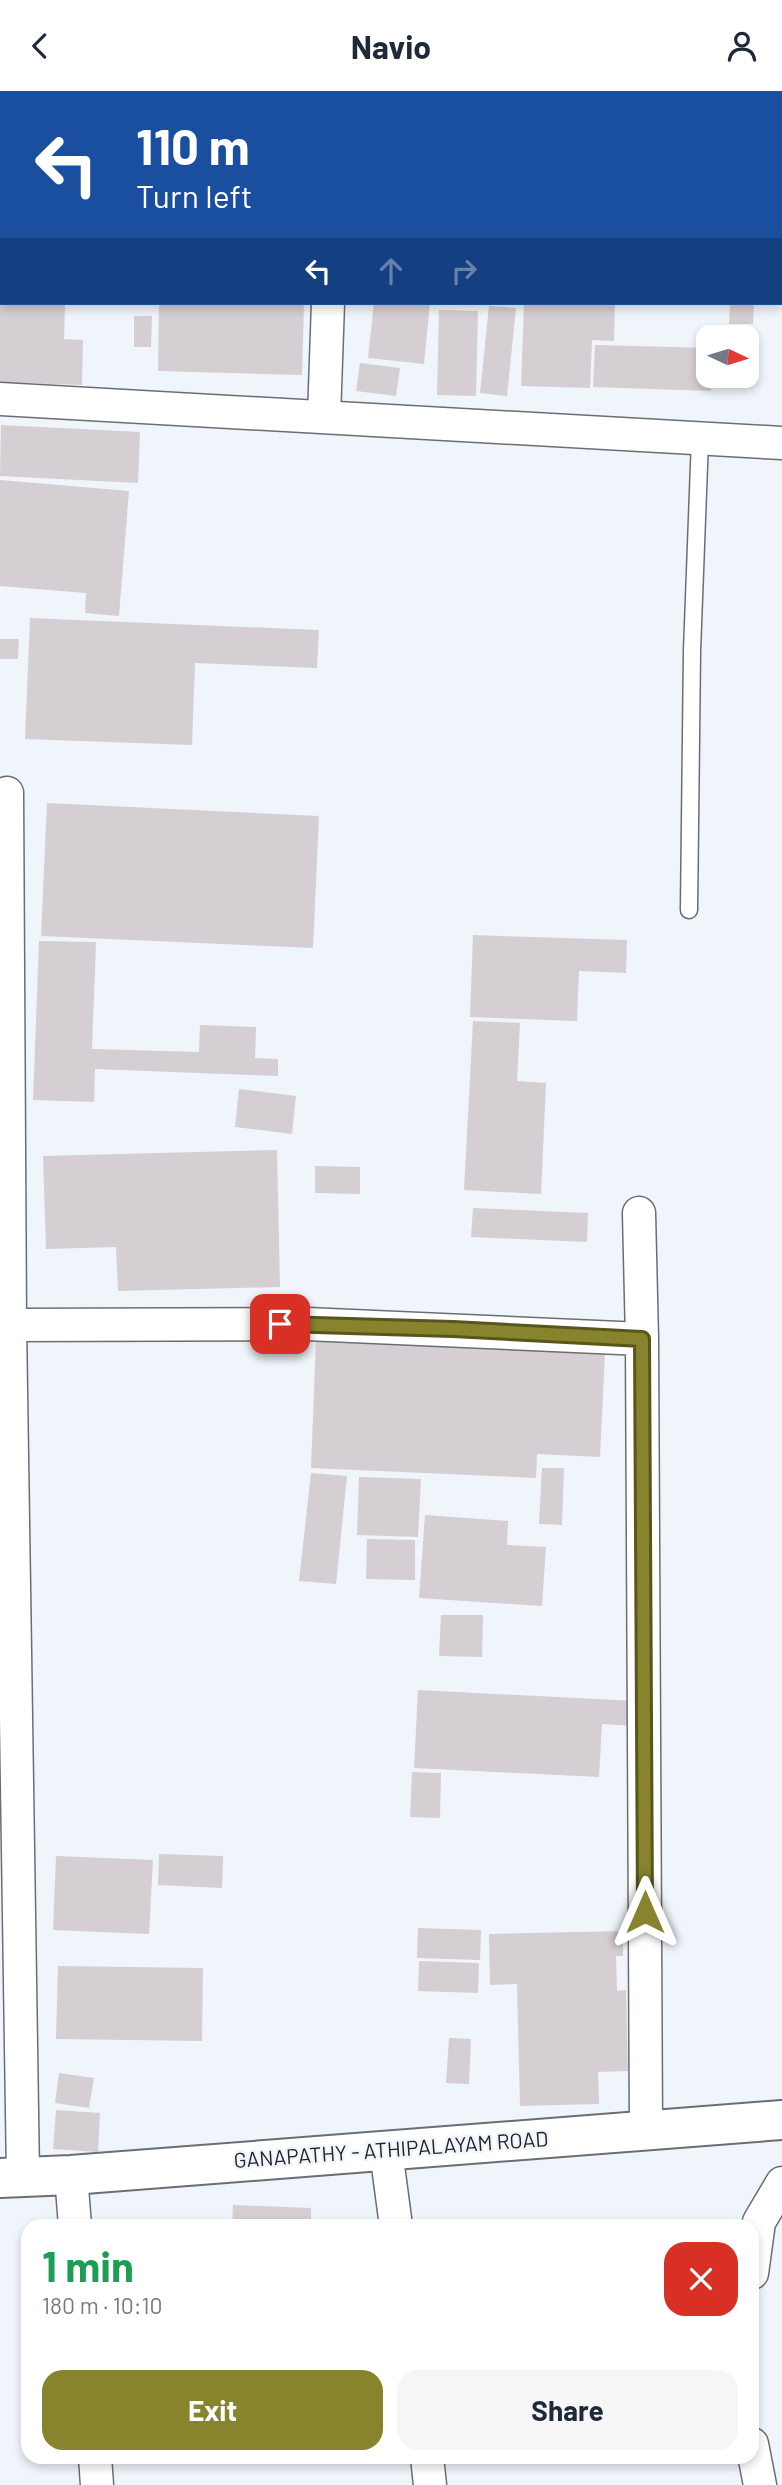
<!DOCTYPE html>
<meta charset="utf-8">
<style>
:root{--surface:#fff;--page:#f6f6f7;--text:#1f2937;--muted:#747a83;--accent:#87842d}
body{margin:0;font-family:Barlow,sans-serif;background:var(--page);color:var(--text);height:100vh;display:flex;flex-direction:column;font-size:26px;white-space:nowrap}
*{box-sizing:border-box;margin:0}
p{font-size:23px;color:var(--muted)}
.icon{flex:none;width:38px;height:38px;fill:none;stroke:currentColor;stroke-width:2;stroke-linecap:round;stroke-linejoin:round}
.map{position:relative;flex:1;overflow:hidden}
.side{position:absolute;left:21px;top:2128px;width:738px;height:245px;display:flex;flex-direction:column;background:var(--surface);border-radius:21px;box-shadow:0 4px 10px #0003}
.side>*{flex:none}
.banner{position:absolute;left:0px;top:0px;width:782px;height:214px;box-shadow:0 4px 10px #0003;background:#1a4fa0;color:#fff;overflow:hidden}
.needle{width:46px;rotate:94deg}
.controls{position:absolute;left:696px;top:234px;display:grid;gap:14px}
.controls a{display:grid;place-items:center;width:63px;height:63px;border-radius:14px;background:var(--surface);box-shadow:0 4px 10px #0003;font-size:35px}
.pin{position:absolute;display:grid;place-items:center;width:60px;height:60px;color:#fff;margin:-30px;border-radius:14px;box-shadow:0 4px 10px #0006}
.me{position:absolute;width:77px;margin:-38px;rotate:0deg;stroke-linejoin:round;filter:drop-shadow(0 0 5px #0008)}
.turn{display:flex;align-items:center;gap:24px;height:147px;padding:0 21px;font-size:32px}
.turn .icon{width:91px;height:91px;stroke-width:2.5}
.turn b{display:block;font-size:49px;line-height:60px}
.lanes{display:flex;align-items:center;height:66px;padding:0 21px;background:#0003;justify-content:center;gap:35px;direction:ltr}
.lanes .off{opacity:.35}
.round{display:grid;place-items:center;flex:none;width:74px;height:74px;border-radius:21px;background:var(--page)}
.overview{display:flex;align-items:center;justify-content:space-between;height:119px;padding:0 21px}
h1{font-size:42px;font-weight:700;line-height:52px;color:#1e9e55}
.button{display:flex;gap:14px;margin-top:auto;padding:14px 21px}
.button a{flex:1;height:80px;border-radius:21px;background:var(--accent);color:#fff;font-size:28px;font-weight:700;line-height:80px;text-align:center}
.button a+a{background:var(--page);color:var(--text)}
header{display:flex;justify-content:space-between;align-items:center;height:91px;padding:0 21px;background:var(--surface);font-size:32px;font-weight:700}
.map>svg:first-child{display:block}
.building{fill:#d5ced2}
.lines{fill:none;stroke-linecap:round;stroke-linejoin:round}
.lane-casing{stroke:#6a6e73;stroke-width:19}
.street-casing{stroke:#6a6e73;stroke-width:35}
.secondary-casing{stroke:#6a6e73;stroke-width:42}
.lane{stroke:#fff;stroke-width:16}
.street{stroke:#fff;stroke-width:32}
.secondary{stroke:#fff;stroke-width:38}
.route-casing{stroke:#58561d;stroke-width:18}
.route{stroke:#87842d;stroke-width:12}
.labels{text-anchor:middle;stroke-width:5;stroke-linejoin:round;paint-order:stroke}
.street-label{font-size:21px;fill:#222426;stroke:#f0f5fb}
</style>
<header><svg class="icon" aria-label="back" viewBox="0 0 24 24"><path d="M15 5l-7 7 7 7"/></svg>Navio<svg class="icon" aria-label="person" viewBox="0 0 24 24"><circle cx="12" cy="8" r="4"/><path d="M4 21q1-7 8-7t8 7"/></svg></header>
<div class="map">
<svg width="782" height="2394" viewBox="0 0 782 2394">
<rect width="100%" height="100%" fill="#f0f5fb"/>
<path class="building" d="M0 212H65L64 248 83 249 82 294 0 291Z
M159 212H304L302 284 158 280Z
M374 212H430L424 273 368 267Z
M524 212H615L614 250 592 249 590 297 521 295Z
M730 212H754L753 233H729Z
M489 215 516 217 507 305 480 302Z
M439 219 478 220 476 305 437 304Z
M134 225H152L151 256H134Z
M595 254 709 257V285H712L711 300 593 296Z
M360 272 400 277 396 305 356 300Z
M1 334 140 341 138 392 0 385Z
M0 389 129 400 119 525 85 522 86 502 0 495Z
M30 527 319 539 317 577 195 572 192 654 25 648Z
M0 548H19L18 568H0Z
M47 712 319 725 313 857 41 845Z
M473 844 627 849 626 882 579 880 577 930 470 926Z
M39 850 96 851 92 958 199 961 200 934 256 936 255 967 278 968V985L95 978 94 1011 33 1009Z
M473 930 520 932 517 990 546 992 541 1103 464 1099Z
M239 998 296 1005 292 1043 235 1036Z
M277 1059 280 1196 118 1200 116 1156 46 1158 43 1065Z
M315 1075 360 1076V1103L315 1102Z
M473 1117 588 1122 587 1151 471 1146Z
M316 1248 605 1261 600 1366 537 1363 536 1387 311 1377Z
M542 1377H564L562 1434 539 1433Z
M311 1382 347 1385 336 1493 299 1490Z
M359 1386 421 1388 418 1446 357 1444Z
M425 1424 508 1430 507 1454 546 1456 542 1515 419 1507Z
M367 1448 415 1449V1489L366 1488Z
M441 1524H483L482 1566 439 1565Z
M418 1599 635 1610 633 1635 602 1633 599 1686 414 1677Z
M412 1681 441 1682 440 1727 410 1726Z
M159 1763 223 1765 222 1797 158 1794Z
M56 1765 153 1769 149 1843 53 1839Z
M418 1837 481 1839 480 1869 417 1867Z
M623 1840V1865H616L617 1900 626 1899 628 1980 598 1981 599 2013 520 2015 517 1893 490 1894 489 1843Z
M419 1870 479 1872 478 1902 418 1900Z
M58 1875 203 1877 202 1950 56 1948Z
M449 1947 471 1948 469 1993 446 1992Z
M59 1982 94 1987 89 2017 55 2012Z
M56 2019 100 2022 98 2061 53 2058Z
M233 2114 311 2117V2135H232Z"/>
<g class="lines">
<g class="lane-casing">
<path id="lane" d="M689 819 692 560 700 348"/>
</g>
<g class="street-casing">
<path id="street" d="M335 2V0
M0 308 782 352
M324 326 328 212
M7 702 10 1234 23 2086
M639 1122 642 1248 646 2040
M10 1234 307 1233 642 1248
M386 2060 396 2135
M71 2084 75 2135
M752 2182 759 2131 782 2092
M752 2353 760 2394
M95 2366 97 2394
M427 2366 430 2394"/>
</g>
<g class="secondary-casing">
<path id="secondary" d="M0 2087 71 2084 782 2029"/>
</g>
<use href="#lane" class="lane"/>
<use href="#street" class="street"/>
<use href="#secondary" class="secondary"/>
</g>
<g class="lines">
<g class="route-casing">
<path id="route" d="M280 1233 453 1238 642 1248 645 1821"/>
</g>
<use href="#route" class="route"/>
</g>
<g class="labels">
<g class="street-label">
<text transform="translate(391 2059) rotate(-4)" y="7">GANAPATHY - ATHIPALAYAM ROAD</text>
</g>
</g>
</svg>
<div class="controls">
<a><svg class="needle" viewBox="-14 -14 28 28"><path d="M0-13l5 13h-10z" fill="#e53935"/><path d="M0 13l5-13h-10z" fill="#747a83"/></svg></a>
</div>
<div class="pin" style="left:280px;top:1233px;background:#d93025"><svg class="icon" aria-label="arrive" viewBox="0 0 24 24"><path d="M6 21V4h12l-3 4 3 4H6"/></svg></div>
<svg class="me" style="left:645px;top:1821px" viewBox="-20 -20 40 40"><path d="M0-17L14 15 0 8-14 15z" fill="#87842d" stroke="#fff" stroke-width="4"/></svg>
<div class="banner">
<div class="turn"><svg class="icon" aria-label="left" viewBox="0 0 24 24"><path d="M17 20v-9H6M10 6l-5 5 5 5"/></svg><div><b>110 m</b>Turn left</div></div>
<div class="lanes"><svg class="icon" aria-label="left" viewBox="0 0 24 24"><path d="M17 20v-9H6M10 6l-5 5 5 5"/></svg><svg class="icon off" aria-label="ahead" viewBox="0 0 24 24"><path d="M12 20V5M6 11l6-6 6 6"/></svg><svg class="icon off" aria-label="right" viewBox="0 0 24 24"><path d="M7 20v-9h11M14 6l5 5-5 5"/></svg></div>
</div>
<section class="side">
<div class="overview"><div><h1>1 min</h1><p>180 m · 10:10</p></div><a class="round" style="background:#d93025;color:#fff"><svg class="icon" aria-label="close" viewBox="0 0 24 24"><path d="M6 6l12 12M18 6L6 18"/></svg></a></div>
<div class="button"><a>Exit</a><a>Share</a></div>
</section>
</div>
